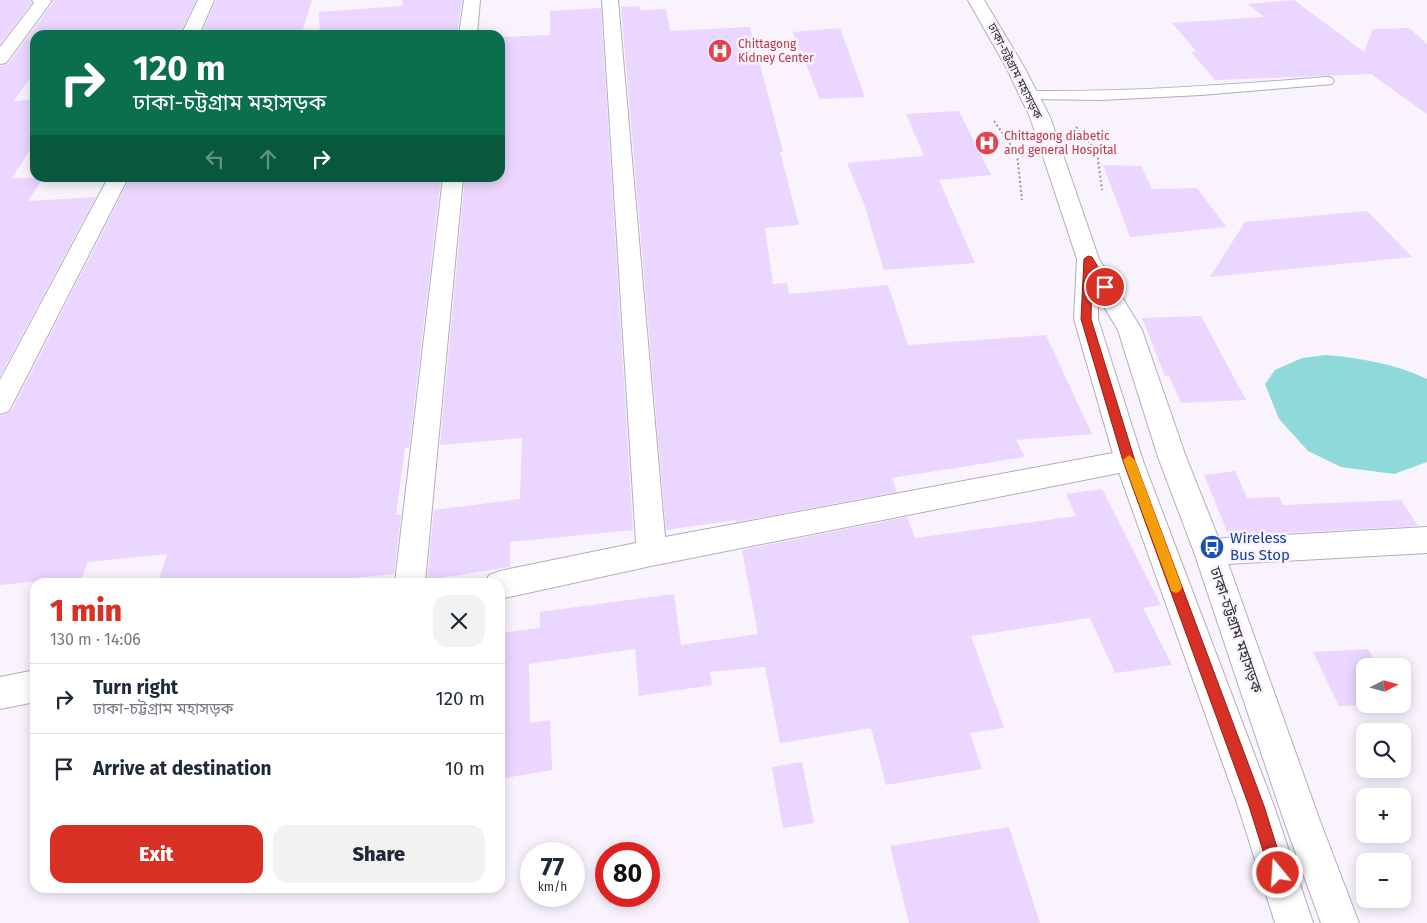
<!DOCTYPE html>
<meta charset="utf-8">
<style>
:root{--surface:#fff;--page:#f2f2f3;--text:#1f2937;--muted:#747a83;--line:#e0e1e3;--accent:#d93025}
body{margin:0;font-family:"Fira Sans","Noto Sans Bengali",sans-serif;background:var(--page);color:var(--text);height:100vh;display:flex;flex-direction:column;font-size:19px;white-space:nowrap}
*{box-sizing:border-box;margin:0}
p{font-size:16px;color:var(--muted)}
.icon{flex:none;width:28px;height:28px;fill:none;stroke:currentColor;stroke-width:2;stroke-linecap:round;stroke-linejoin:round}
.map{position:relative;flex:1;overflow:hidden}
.sheet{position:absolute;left:30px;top:578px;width:475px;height:315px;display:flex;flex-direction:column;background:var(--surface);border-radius:15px;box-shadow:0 2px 12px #0003}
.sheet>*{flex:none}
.top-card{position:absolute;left:30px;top:30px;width:475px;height:152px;border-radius:15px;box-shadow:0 2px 12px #0003;background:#0b6e4f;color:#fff;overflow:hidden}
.needle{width:32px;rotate:84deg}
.fabs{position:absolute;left:1356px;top:658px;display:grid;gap:10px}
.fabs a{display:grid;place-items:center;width:55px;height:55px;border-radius:10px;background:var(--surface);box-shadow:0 2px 12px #0003;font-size:25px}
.speed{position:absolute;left:520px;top:842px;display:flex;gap:10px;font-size:25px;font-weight:700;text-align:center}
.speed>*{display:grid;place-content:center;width:65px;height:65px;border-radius:50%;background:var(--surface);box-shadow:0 2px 12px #0003;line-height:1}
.speed small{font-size:12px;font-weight:400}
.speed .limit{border:8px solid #d22;background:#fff;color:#111}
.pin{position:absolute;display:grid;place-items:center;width:42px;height:42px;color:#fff;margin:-21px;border:2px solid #fff;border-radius:50%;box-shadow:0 1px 5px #0007}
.me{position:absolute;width:55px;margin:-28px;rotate:342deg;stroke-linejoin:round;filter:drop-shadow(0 0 4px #0008)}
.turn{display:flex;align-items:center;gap:18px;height:105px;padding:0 20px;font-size:22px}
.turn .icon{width:65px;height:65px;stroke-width:2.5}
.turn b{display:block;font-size:35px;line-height:42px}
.lanes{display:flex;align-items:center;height:48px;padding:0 20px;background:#0003;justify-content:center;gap:25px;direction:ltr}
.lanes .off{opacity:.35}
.round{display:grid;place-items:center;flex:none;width:52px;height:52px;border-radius:15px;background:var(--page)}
.headline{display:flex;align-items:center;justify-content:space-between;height:85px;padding:0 20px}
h1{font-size:30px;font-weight:800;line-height:38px;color:var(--accent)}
.cta{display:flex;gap:10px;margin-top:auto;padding:10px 20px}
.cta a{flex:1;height:58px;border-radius:15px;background:var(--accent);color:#fff;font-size:20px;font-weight:800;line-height:58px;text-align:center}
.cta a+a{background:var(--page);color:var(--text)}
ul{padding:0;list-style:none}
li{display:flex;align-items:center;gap:15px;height:70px;padding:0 20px;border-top:1px solid var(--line)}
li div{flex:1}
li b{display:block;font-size:19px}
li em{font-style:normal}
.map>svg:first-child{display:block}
.water{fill:#90d9db}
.building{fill:#ead6fe}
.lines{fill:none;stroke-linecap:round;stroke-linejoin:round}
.lane-casing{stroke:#b3adba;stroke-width:2}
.street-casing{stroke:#b3adba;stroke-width:2}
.highway-casing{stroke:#b3adba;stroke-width:2}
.path{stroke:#9a969d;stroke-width:2;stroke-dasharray:2 2.5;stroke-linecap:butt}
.lane{fill:#fff;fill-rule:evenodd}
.street{fill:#fff;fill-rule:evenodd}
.highway{fill:#fff;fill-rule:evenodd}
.path-bridge{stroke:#9a969d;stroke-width:2;stroke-dasharray:2 2.5;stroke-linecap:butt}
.route{fill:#d93025;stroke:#8d1f18}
.slow{fill:#f59e0b}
.labels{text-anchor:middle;stroke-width:5;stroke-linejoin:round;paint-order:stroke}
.far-health-label{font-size:12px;fill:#be3a42;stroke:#f8f3fd;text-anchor:start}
.far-street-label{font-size:12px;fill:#323034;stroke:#f8f3fd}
.transit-label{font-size:15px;fill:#164399;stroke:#f8f3fd;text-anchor:start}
.street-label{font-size:15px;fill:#323034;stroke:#f8f3fd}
</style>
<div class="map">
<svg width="1427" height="923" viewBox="0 0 1427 923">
<rect width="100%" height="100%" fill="#f8f3fd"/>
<path class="water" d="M1326 355C1361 358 1395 364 1427 379V462L1394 474 1341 467 1308 451 1279 419 1265 384 1275 370 1302 358Z"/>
<path class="building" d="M0 0H30L32 3 0 44Z
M52 0H196L179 35H126L128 32 35 35V71L14 101 35 100V142L12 178H43L28 201 96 197 0 376V66L8 64 53 3Z
M216 0H312L301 35H201Z
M403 0H462L457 35H320L319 12 402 6Z
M1294 0 1364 52 1373 29 1409 28 1427 44V114L1371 74 1215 80 1191 52 1196 51 1172 23 1264 17 1248 4Z
M639 6 640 10 666 9 670 31 750 27 783 151 780 152 799 225 765 228 773 284 787 283 789 294 888 285 908 345 1046 335 1092 434 1016 440 1025 457 892 478 897 492 736 522V520L666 530 621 7Z
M601 8 633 530 510 542V567L427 580 434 510 520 499 522 438 440 445 465 178H500V37L550 35V11Z
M840 28 865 97 820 99 793 32Z
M959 111 991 175 939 180 975 263 884 270 864 204 847 163 924 156 906 114Z
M1103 165 1141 166 1152 189 1197 188 1226 227 1130 237Z
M130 178H441L409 448H405L396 515H401L394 574 309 582H158L167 554 88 562 80 582H47L48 580 0 585V416L11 412Z
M1367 211 1412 257 1210 277 1245 222Z
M1201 316 1246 400 1181 403 1169 376H1165L1142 318Z
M1235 471 1247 498 1279 497 1283 505 1401 500 1418 526 1229 536 1204 475Z
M1102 489 1161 605 1143 608 1172 665 1115 673 1090 618 971 636 1004 728 970 733 982 769 886 785 871 728 780 743 765 667 710 672 712 685 639 696 635 649 529 664 530 723 550 720 552 770 500 779V633L540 628V612L674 594 681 645 758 634 742 550 907 517 915 538 1076 516 1066 494Z
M1368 649 1377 666H1365V704H1396L1339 706 1313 652Z
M802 762 814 823 783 828 772 767Z
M1009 827 1040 923H909L890 846Z"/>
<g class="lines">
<g class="lane-casing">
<path id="lane" d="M1327 77 1332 78 1334 81 1332 84 1201 95 1101 100 1029 99 1022 95 1029 91C1129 92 1228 85 1327 77Z"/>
</g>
<g class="street-casing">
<path id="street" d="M32 0H50L51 2 6 63 0 64V47L34 3Z
M198 0H214L199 35H181Z
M464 0H480L477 35H459Z
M602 0H618L665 537 1129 450 1139 453 1143 461 1139 469 651 566 500 599V582H486L489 575 500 571 636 543Z
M108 178H128L9 411 0 414V380Z
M443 178H463L425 582H395Z
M1427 527V553L1209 565 1199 561 1194 552 1199 543 1209 539Z
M35 670V702L0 709V677Z"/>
</g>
<g class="highway-casing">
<path id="highway" d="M968 0H984L1024 67 1050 117 1099 259 1142 330 1186 457 1224 552 1320 821 1359 923H1321L1284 821 1194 552 1158 457 1118 330 1098 297V319L1143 461 1274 806 1313 923H1275L1238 806 1115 461 1074 319 1077 259 1030 117 1006 67Z"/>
</g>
<path class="path" d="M1076 127 1097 152
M1017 154 1022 200"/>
<use href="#lane" class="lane"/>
<use href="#street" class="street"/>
<use href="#highway" class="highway"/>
<path class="path-bridge" d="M994 121 1017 154 1097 152 1102 190"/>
</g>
<path class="route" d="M1088 256 1092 257 1110 287 1108 290H1101L1092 274 1091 319 1135 461 1264 806 1285 873 1283 878 1278 880 1272 878 1270 873 1249 806 1123 461 1081 319 1084 259Z"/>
<path class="slow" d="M1129 455 1135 460 1182 587 1180 591 1176 593 1171 591 1170 587 1123 460Z"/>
<defs>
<g id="hospital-disc" transform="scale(1.25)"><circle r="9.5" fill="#e0444e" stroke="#f8f3fd"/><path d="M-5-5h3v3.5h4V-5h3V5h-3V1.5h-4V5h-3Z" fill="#fff"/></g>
<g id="bus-disc" transform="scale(1.25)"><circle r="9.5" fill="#1a4fb4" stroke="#f8f3fd"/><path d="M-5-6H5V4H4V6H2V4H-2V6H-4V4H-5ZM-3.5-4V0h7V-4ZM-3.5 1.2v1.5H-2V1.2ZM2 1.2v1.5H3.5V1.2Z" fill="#fff"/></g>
</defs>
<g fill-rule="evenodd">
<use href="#hospital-disc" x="720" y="51"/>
<use href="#hospital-disc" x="987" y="143"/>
<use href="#bus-disc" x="1212" y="547"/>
</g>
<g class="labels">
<g class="far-health-label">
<text x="738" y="48">Chittagong<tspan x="738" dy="14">Kidney Center</tspan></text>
<text x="1004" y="140">Chittagong diabetic<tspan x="1004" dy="14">and general Hospital</tspan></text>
</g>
<g class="far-street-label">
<text transform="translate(1015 71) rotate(63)" y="4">ঢাকা-চট্টগ্রাম মহাসড়ক</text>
</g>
<g class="transit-label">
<text x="1230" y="543">Wireless<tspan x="1230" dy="17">Bus Stop</tspan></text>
</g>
<g class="street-label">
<text transform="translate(1236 630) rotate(71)" y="5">ঢাকা-চট্টগ্রাম মহাসড়ক</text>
</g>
</g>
</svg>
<div class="fabs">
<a><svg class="needle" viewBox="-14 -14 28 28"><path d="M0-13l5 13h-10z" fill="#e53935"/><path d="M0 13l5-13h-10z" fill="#747a83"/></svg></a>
<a><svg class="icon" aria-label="search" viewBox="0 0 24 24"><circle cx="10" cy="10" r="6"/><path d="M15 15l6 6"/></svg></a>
<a>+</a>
<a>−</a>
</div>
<div class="speed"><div>77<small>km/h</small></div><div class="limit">80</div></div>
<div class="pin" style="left:1105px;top:287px;background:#d93025"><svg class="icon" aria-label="arrive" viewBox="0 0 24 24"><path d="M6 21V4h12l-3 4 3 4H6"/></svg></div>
<svg class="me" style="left:1278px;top:873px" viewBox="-20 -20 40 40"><circle r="17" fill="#d93025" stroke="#fff" stroke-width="3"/><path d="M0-11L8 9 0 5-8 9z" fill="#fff"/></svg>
<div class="top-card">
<div class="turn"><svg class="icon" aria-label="right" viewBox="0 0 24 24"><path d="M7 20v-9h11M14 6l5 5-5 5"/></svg><div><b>120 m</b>ঢাকা-চট্টগ্রাম মহাসড়ক</div></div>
<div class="lanes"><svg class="icon off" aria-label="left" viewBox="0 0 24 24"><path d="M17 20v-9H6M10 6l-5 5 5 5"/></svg><svg class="icon off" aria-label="ahead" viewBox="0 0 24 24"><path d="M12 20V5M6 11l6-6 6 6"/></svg><svg class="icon" aria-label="right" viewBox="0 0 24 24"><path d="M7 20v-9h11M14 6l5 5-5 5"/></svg></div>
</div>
<section class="sheet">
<div class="headline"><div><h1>1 min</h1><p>130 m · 14:06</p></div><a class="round"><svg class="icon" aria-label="close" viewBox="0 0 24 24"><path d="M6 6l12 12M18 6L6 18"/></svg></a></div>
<ul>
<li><svg class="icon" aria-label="right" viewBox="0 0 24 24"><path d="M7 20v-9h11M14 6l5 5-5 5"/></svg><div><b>Turn right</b><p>ঢাকা-চট্টগ্রাম মহাসড়ক</p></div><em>120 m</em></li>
<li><svg class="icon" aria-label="arrive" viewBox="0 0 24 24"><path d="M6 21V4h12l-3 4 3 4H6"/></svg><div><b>Arrive at destination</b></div><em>10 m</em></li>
</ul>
<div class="cta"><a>Exit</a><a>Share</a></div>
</section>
</div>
